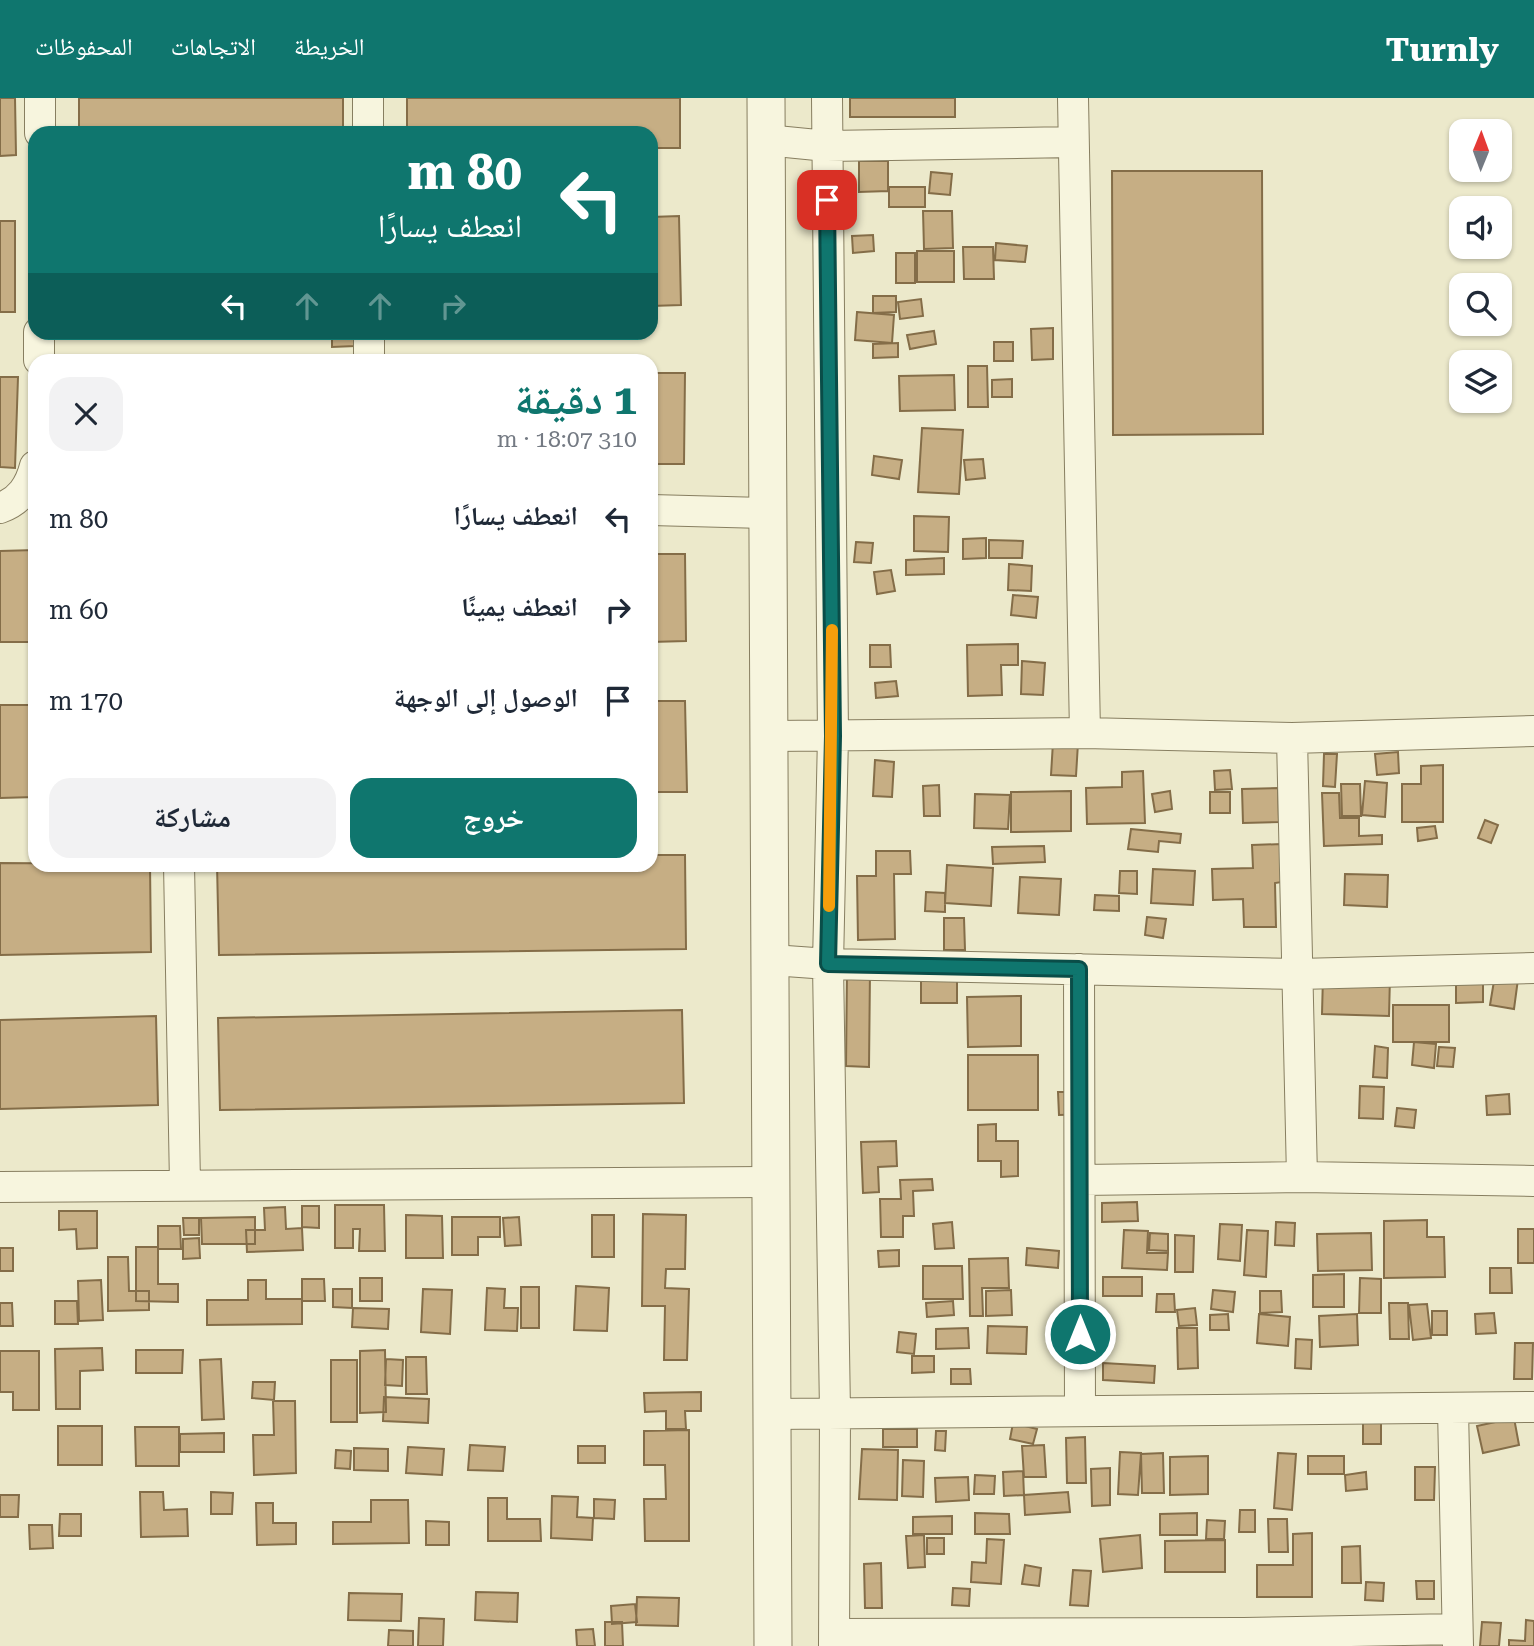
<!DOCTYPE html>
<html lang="ar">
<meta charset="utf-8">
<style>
:root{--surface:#fff;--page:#f2f2f3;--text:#1f2937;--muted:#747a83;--accent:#0f766e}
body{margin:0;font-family:"Roboto Serif","Noto Naskh Arabic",serif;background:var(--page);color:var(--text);direction:rtl;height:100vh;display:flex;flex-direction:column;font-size:26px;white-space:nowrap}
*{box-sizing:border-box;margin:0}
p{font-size:23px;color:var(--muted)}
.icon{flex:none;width:38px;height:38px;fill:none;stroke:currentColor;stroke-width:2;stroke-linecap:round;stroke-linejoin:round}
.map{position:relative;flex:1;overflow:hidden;direction:ltr}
.side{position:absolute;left:28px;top:256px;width:630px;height:518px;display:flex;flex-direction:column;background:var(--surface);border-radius:21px;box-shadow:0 2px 5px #0004;direction:rtl}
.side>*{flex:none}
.top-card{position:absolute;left:28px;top:28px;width:630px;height:214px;border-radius:21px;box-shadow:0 2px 5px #0004;direction:rtl;background:#0f766e;color:#fff;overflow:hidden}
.needle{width:46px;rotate:1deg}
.fabs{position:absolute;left:1449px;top:21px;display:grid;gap:14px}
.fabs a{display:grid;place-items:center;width:63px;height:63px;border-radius:14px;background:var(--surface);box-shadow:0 2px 5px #0004;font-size:35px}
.pin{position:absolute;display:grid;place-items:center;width:60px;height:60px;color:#fff;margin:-30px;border-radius:14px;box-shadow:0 4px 10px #0006}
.me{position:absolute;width:77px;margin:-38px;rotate:0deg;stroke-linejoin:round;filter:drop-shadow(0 0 5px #0008)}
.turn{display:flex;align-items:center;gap:24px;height:147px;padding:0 21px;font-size:32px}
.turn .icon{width:91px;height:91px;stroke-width:2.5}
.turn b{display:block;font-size:49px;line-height:60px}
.lanes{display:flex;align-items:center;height:66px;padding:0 21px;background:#0003;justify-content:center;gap:35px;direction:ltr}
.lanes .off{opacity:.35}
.round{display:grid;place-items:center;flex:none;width:74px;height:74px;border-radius:21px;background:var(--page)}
.overview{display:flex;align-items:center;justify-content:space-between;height:119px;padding:0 21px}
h1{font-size:42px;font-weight:700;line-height:52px;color:var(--accent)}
.action{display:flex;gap:14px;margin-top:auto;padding:14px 21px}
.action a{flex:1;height:80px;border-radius:21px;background:var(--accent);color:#fff;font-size:28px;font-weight:700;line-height:80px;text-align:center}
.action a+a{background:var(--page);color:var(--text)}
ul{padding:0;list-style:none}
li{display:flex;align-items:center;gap:21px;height:91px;padding:0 21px}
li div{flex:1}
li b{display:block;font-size:26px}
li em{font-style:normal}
header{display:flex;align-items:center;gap:42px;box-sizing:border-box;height:98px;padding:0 35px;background:var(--accent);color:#fff}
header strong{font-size:33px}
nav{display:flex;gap:38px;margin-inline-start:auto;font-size:24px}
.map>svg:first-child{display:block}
.building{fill:#c6ae84;stroke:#846d48;stroke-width:2}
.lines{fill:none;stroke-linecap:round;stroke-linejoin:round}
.minor-casing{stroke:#877e60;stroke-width:32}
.tertiary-casing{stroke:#877e60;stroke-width:39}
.minor{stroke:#f7f5de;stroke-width:30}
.tertiary{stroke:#f7f5de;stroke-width:37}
.route-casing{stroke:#0a4d48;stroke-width:18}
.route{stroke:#0f766e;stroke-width:12}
.slow{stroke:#f59e0b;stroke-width:12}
</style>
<header>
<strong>Turnly</strong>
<nav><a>الخريطة</a><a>الاتجاهات</a><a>المحفوظات</a></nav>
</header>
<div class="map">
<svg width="1534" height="1548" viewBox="0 0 1534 1548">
<rect width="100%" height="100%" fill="#ece9cb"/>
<path class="building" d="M0 0H15L16 57 0 58Z
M79 0H343V35H79Z
M407 0H680V50H651V35H407Z
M850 0H955V19H850Z
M859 63H888V93L859 94Z
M1112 73H1262L1263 336 1113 337Z
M931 74 952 76 950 97 929 95Z
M889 89H925V109H889Z
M923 113H952L953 150 924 151Z
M679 118 681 207 651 208V119Z
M0 123H15V214H0Z
M873 137 874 153 853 155 852 138Z
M996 145 1027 148 1025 164 995 162Z
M963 149H993L994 181H964Z
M917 153H954V184H917Z
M896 155H915V185H896Z
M873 198H896V214L873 215Z
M921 201 923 218 900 221 898 204Z
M857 214 894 217 892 245 855 242Z
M1053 230V261L1032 262 1031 231Z
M934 233 936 246 910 251 907 237Z
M332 234H355V248L332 249Z
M994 244H1013V263H994Z
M898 245V259L873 260V246Z
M968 268H987L988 309H968Z
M651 275H685L684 366H651Z
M954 277 955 312 900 313 899 278Z
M0 279H18L15 370 0 369Z
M1012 281V299H992V282Z
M922 330 963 332 959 396 918 394Z
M874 358 902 362 899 381 872 377Z
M983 361 985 380 966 382 964 362Z
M914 418 949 419 948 454 914 453Z
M986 440V460L963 461V441Z
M989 442 1023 443 1022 460H989Z
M856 444 873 445 871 465 854 464Z
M35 452V544H0V453Z
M651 456H685L686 543 651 544Z
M944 460V476L906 477V462Z
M1009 466 1032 468 1031 493 1008 492Z
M891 472 895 493 877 496 874 474Z
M1013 497 1038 499 1036 520 1011 517Z
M1018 546V567H1001L1002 597 968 598 967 547Z
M870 547H890L891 569H870Z
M1022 563 1045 565 1043 597 1021 596Z
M896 583 898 598 876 600 875 585Z
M651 603H685L687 694H651Z
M0 607H35V699L0 700Z
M1053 644 1078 645 1076 678 1051 677Z
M1398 654 1399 675 1377 677 1375 656Z
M1324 656H1337L1335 689 1323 688Z
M875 662 894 664 892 699 873 698Z
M1443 667V724H1402V686H1421V668Z
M1230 672 1232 691 1215 692 1214 673Z
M1143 673 1145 725 1087 726 1086 690 1122 689V674Z
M1365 683 1387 685 1385 719 1362 717Z
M1341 686H1360L1361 718H1342Z
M939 687 940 718H924L923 688Z
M1278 690 1279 724 1243 725 1242 691Z
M1071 693V733L1011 734V694Z
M1170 693 1172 711 1155 714 1152 696Z
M1210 694H1230V715H1210Z
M1322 695H1339L1340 720H1359V738L1382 737V746L1324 748Z
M975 696 1010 697 1008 731 974 730Z
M1485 722 1498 727 1491 745 1478 740Z
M1435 728 1437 740 1418 743 1417 730Z
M1131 731 1181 736 1180 745 1159 743 1158 754 1128 751Z
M1281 746 1282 784 1275 785 1276 829H1244L1243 801 1213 802 1212 771 1253 770 1252 747Z
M1044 748 1045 764 993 766 992 749Z
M876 753H910L911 776H894L895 841 858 842 857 778H876Z
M651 757H685L686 851 219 857 217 766H651Z
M0 765 150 766 151 854 0 857Z
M947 767 993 770 991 808 945 805Z
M1153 771 1195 773 1193 807 1151 805Z
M1120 773H1137V796L1119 795Z
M1345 776 1388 777 1387 809 1344 807Z
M1020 779 1061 781 1059 817 1018 815Z
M926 794 945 795V814L925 813Z
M1095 797 1119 798V813L1094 812Z
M1147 819 1166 821 1163 840 1145 837Z
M944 820H964L965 852H944Z
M847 873H870L869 969 846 968Z
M1495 877 1518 881 1514 911 1490 907Z
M1323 878 1390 879 1389 918 1322 916Z
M1456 880H1483V904L1456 905Z
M921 881H957V905H921Z
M1021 898V948L968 949 967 899Z
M1393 907H1449V944H1393Z
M682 912 684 1005 220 1012 218 920Z
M156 918 158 1007 0 1011V922Z
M1414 944 1436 946 1434 970 1412 967Z
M1375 948 1388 950 1387 980 1373 979Z
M1439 949 1455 950 1453 969 1437 968Z
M968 957H1038V1012H968Z
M1360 988 1384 989 1383 1021 1359 1020Z
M1058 994H1092V1016L1059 1017Z
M1509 996 1510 1016 1487 1017 1486 998Z
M1397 1010 1416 1012 1414 1030 1395 1028Z
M996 1026V1043H1018V1078L1001 1079V1063H978V1027Z
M896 1043 897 1068 878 1069 879 1094 863 1095 861 1044Z
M932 1081 933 1092 913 1093 914 1118H903V1139H881L880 1101H901L900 1082Z
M1137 1104 1138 1123 1102 1124V1105Z
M335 1107H384L385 1153H359L360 1131H353V1150H335Z
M302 1108H319V1130L302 1129Z
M285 1109 286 1131 302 1130 303 1152 247 1154 246 1132H265L264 1110Z
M59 1113H97V1150L77 1151 76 1131 59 1132Z
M643 1116 686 1117 685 1171H666L665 1190 689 1191 687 1262H664L665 1208H642Z
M406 1117 442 1118 443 1160H406Z
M592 1117H614V1159H592Z
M255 1119V1146H202L201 1120Z
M452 1119H500V1139H478V1157H452Z
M519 1119 521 1147 505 1148 503 1120Z
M183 1120H199V1137H184Z
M1427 1122V1139H1444L1445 1179 1384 1180V1123Z
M952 1124 954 1150 935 1151 933 1126Z
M1276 1124 1295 1125 1294 1148 1275 1147Z
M1220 1126 1242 1127 1240 1163 1218 1161Z
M158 1128H180L181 1151H158Z
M1518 1131H1534V1165H1518Z
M1124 1132 1148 1133 1147 1155H1168L1167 1172 1122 1170Z
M1247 1132 1268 1133 1266 1179 1244 1177Z
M1150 1135 1168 1136V1153L1149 1152Z
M1371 1135 1372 1172 1318 1173 1317 1136Z
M1175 1137 1194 1138 1193 1174H1175Z
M199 1140 200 1160 183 1161V1141Z
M136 1149H158V1186H178V1204L136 1203Z
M0 1150H13V1173H0Z
M1027 1150 1059 1153 1058 1170 1026 1167Z
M899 1152V1168L879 1169 878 1153Z
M108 1159H128L129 1193H149V1212L108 1213Z
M1008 1160 1009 1190H982L983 1218H970L969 1161Z
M923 1168H962L963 1201H923Z
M1490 1170H1511L1512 1195H1490Z
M1344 1176V1209H1313V1177Z
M1103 1179H1142V1198H1103Z
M360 1180H382V1203H360Z
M1360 1180 1381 1181V1215H1359Z
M302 1181H324L325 1203H302Z
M101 1182 103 1222 79 1223 78 1183Z
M248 1182H266V1201H302V1226L207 1227V1202H248Z
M576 1188 609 1190 607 1233 574 1232Z
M521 1189H539V1230H521Z
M487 1190 505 1191 504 1210H518L517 1233 485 1232Z
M333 1191H352V1210L333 1209Z
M423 1191 452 1192 450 1236 421 1234Z
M1011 1192 1012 1217 986 1218V1193Z
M1213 1192 1235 1194 1233 1214 1211 1211Z
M1260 1193H1281L1282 1214 1260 1215Z
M1157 1196H1174L1175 1214H1156Z
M55 1203H77L78 1226H55Z
M953 1203 954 1217 927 1219 926 1205Z
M0 1205H12L13 1228H0Z
M1389 1205H1408L1409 1241H1390Z
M1427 1206 1431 1240 1413 1242 1409 1207Z
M353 1210 389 1211 388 1231 352 1229Z
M1195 1210 1197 1227 1179 1228 1177 1212Z
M1432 1213H1447V1237H1432Z
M1494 1215 1496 1235 1476 1236 1475 1216Z
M1228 1216 1229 1232H1210V1217Z
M1259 1216 1290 1219 1288 1248 1257 1245Z
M1357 1216 1358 1247 1320 1249 1319 1218Z
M988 1228 1027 1229 1026 1256 987 1255Z
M968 1230 969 1250 936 1251V1231Z
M1177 1230H1197L1198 1270 1178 1271Z
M899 1234 916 1236 914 1256 897 1254Z
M1296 1241 1312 1242 1311 1271 1295 1270Z
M1515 1245H1533L1532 1281H1514Z
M102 1250 103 1272 80 1273V1311H56L55 1251Z
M136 1252H183L182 1275H136Z
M385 1252 386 1314 360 1315V1253Z
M0 1253H39V1312H13V1294H0Z
M912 1258H934V1274L912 1275Z
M406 1259H426L427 1296H406Z
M221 1261 224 1321 202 1322 200 1262Z
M386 1261 403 1262 402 1288 385 1287Z
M331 1262H357V1324H331Z
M1103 1265 1155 1268 1154 1285 1103 1282Z
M951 1271H970L971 1286H951Z
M253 1284H275L274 1302 252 1300Z
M701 1294V1313H685L686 1331H666V1313L645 1314 644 1295Z
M384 1299 429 1301 428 1325 383 1323Z
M273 1303H295L296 1375 254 1377 253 1337H274Z
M1514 1320 1519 1347 1483 1355 1477 1328Z
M1381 1324V1346H1363V1325Z
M1013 1325 1037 1331 1033 1346 1010 1341Z
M58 1328H102V1367H58Z
M135 1329H179V1368H136Z
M883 1331H917V1349H883Z
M689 1332V1443H645L644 1401H666L665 1367H644V1333Z
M936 1333H946L945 1353 935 1352Z
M224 1335V1354H180V1336Z
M1085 1339 1086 1385H1067L1066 1340Z
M470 1347 505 1349 503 1373 468 1372Z
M1044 1347 1046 1379H1024L1022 1348Z
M578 1348H605V1365H578Z
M408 1349 444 1351 442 1377 406 1375Z
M354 1350 388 1351V1373L354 1372Z
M862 1351 898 1352 897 1402 859 1401Z
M336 1352 351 1353 350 1371 335 1370Z
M1120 1354 1141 1355 1138 1397 1118 1396Z
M1163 1355 1164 1395H1142L1141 1356Z
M1278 1355 1296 1356 1292 1412 1274 1410Z
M1208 1358V1396L1170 1397V1359Z
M1308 1358H1344V1376H1308Z
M903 1362 924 1363 923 1399 902 1398Z
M1415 1369H1435L1434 1402H1415Z
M1110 1370V1407L1092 1408 1091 1371Z
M1023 1373 1024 1397 1004 1398 1003 1374Z
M1366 1374 1367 1391 1346 1393 1345 1377Z
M975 1377 995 1378 994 1396H974Z
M968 1379 969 1402 936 1404 935 1380Z
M140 1394H163L164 1412 187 1411 188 1438 141 1439Z
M211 1394 233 1395 232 1416H211Z
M1068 1394 1070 1414 1025 1417 1024 1397Z
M0 1397H19L18 1419H0Z
M552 1398 578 1399 577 1419 593 1420 592 1442 551 1440Z
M488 1400H507V1421H540L541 1443H488Z
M594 1401 615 1402 614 1421 594 1420Z
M371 1402H408L409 1445 333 1446V1424H371Z
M256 1405H273V1425H296V1446L257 1447Z
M1240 1412H1255V1434H1239Z
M975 1415 1009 1416 1010 1436H975Z
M1197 1415V1437H1160V1416Z
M60 1416H81V1438H59Z
M952 1418V1436H913V1419Z
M1268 1421H1287L1288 1454H1269Z
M1207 1422 1225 1423 1224 1441H1206Z
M426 1423 449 1424V1447H426Z
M29 1427H52L53 1450 30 1451Z
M1312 1435V1499H1257V1467H1293V1436Z
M924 1437 925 1469 908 1470 906 1438Z
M1140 1437 1142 1470 1103 1474 1100 1441Z
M927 1440H944V1456H927Z
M987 1441 1004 1442 1001 1486 971 1484 972 1464 986 1465Z
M1225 1442V1474H1165V1443Z
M1360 1448 1361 1485H1342V1449Z
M881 1465 882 1510H865L864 1466Z
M1025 1467 1041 1470 1039 1488 1022 1486Z
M1073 1472 1091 1473 1088 1508 1070 1507Z
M1416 1483H1434V1501H1417Z
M1366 1484 1384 1485 1383 1503 1365 1502Z
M953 1490 970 1491 969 1508 952 1507Z
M476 1494 518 1495 517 1524 475 1522Z
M349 1495 402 1496 401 1523 348 1522Z
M637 1499 679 1500 678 1528 636 1527Z
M635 1506 637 1524 612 1526 611 1508Z
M419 1520 444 1521 443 1548H418Z
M1526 1522 1534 1523V1548H1509V1542L1525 1543Z
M605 1524H622L623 1548H605Z
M1482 1524 1501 1525 1499 1548H1480Z
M593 1531 595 1548H577L576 1532Z
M389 1532 413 1533V1548H388Z"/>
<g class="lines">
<g class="minor-casing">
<path id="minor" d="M368 0V35
M827 0 833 638 828 866 835 1314 834 1548
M1073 0 1085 635
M40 35V0
M766 42 827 48 1073 44
M369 234V262
M39 262V234
M0 410C20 403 30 388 35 368
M651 412 766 415
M771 638 1085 635 1292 640 1534 633
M1292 640 1302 1079
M179 766 185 1086
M772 862 828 866 1299 876 1534 870
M1079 871 1080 1312
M1081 1082 1302 1079 1534 1083
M0 1089 773 1084
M1453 1311 1458 1548
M773 1316 1534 1309
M834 1536 1244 1535 1457 1531"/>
</g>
<g class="tertiary-casing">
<path id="tertiary" d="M766 0 773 1548"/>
</g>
<use href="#minor" class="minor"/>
<use href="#tertiary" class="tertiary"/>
</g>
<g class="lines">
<g class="route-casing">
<path id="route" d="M827 102 833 638 828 866 1079 871 1080 1236"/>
</g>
<use href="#route" class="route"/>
<path class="slow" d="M829 808 832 532"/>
</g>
</svg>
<div class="fabs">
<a><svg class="needle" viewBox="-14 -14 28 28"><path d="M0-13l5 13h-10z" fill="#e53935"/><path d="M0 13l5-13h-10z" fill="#747a83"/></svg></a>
<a><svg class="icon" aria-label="sound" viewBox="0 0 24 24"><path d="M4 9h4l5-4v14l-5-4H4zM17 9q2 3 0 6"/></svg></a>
<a><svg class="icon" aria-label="search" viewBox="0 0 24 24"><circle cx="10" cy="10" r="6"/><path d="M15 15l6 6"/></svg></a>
<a><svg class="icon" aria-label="layers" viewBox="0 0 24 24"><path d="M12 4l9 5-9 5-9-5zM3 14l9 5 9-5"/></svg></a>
</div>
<div class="pin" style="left:827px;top:102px;background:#d93025"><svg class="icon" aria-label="arrive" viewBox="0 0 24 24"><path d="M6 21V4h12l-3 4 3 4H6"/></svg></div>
<svg class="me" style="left:1080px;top:1236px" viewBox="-20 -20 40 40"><circle r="17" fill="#0f766e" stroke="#fff" stroke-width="3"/><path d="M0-11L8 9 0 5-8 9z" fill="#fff"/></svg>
<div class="top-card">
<div class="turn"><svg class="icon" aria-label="left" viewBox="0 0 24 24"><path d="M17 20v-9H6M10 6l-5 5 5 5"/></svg><div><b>80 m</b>انعطف يسارًا</div></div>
<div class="lanes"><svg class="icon" aria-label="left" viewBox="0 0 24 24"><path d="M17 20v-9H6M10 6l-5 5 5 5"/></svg><svg class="icon off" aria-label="ahead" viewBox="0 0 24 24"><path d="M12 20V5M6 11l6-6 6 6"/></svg><svg class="icon off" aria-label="ahead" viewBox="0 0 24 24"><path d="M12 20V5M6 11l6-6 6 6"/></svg><svg class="icon off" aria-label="right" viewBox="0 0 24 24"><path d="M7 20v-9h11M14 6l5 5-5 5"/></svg></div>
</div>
<section class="side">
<div class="overview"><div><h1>1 دقيقة</h1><p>310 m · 18:07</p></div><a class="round"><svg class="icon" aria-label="close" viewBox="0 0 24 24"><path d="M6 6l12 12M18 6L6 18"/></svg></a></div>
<ul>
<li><svg class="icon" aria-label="left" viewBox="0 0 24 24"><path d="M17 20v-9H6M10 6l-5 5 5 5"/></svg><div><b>انعطف يسارًا</b></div><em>80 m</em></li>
<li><svg class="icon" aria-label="right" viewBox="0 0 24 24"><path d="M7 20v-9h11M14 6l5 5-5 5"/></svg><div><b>انعطف يمينًا</b></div><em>60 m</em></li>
<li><svg class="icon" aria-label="arrive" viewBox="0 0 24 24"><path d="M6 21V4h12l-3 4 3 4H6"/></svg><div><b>الوصول إلى الوجهة</b></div><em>170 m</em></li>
</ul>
<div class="action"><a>خروج</a><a>مشاركة</a></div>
</section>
</div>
